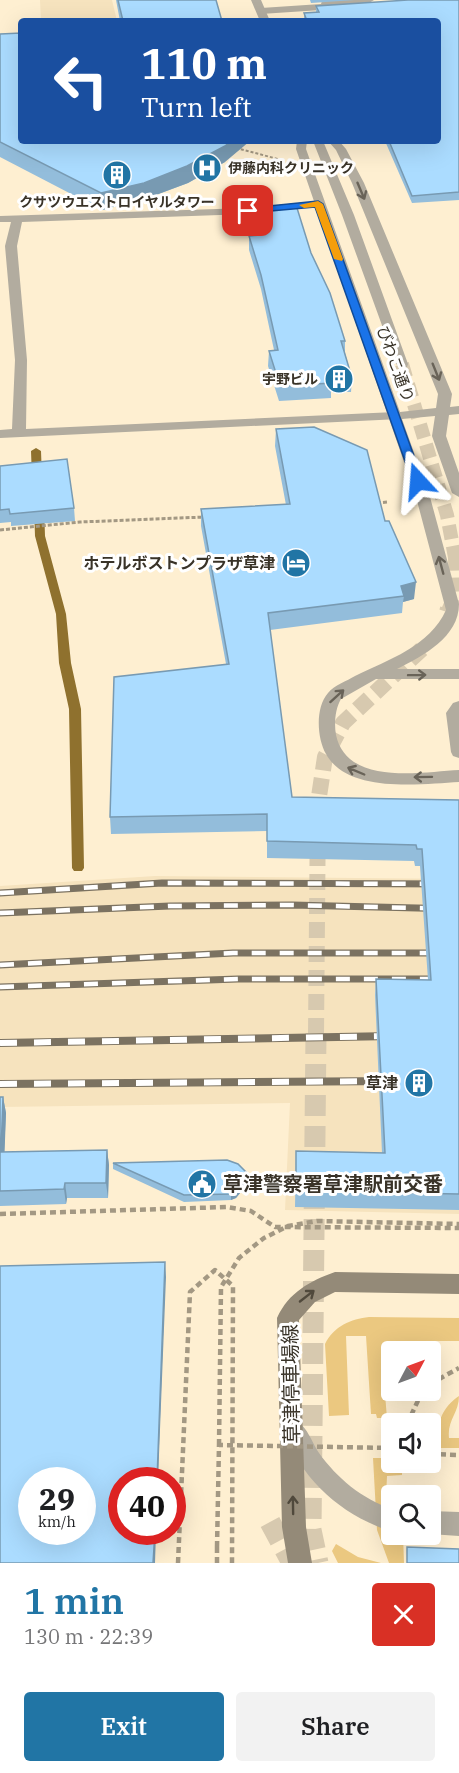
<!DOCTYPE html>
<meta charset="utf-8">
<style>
:root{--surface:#fff;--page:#f2f2f2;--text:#202124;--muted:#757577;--accent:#2175a5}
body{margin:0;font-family:"IBM Plex Serif","Noto Sans JP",serif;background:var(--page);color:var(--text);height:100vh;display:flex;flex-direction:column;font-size:22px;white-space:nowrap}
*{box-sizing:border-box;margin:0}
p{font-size:20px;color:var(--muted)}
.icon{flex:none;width:33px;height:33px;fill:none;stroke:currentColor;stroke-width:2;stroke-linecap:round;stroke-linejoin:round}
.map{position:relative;height:1563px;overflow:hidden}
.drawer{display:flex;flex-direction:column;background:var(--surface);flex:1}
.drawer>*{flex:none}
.banner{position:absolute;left:18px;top:18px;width:423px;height:126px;border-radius:6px;box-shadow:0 6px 24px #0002;background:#1a4fa0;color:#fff;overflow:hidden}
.needle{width:39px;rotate:49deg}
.tools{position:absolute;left:381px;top:1341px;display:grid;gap:12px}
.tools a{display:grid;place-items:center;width:60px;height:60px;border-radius:6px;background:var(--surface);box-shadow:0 6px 24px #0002;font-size:30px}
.speed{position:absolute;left:18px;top:1467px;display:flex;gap:12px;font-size:30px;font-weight:700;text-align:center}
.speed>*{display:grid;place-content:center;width:78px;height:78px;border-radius:50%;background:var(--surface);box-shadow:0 6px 24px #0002;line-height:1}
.speed small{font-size:15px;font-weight:400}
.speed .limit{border:9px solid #d22;background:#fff;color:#111}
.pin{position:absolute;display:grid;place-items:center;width:51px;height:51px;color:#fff;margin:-26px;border-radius:12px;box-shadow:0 3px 9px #0006}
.me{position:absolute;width:66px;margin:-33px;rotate:341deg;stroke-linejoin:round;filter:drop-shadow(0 0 4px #0008)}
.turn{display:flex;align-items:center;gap:21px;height:126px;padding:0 24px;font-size:27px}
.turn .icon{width:78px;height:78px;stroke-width:2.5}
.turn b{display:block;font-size:42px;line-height:51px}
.round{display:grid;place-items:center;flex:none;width:63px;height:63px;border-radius:6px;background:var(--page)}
.overview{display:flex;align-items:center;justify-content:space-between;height:102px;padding:0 24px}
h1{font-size:36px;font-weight:600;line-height:45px;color:var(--accent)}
.button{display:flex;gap:12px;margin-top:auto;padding:12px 24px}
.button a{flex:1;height:69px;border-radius:6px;background:var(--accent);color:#fff;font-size:24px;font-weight:600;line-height:69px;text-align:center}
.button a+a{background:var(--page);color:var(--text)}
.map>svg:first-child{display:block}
.built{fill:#f6e3be}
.green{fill:#ebc880}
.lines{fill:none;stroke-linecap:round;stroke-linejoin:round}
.stream{fill:#8f712e;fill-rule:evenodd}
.tertiary-tunnel-far2{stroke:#d7c9af;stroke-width:14;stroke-dasharray:14 7;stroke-linecap:butt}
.tertiary-tunnel-far1{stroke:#d7c9af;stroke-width:16;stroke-dasharray:16 8;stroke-linecap:butt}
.tertiary-tunnel{stroke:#d7c9af;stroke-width:21;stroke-dasharray:21 10;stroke-linecap:butt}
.path-far2{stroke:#a39883;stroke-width:2;stroke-dasharray:3 2;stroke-linecap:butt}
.path-far1{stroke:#a39883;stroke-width:3;stroke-dasharray:4 2;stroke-linecap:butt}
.path{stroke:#a39883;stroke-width:4.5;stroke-dasharray:6 4;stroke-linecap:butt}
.service{fill:#b2ac9f;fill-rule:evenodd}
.minor{fill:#b2ac9f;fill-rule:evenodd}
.tertiary{fill:#b2ac9f;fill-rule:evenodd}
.secondary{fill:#948a78;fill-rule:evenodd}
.rail-far1-casing{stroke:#7b7261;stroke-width:7}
.rail-casing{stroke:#7b7261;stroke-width:8}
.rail-far1{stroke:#fff;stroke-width:4.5;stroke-dasharray:14;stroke-linecap:butt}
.rail{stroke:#fff;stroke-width:6;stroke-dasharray:17;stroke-linecap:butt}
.path-bridge{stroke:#a39883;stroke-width:4.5;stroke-dasharray:6 4;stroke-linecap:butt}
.wall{fill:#93bddb}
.shaded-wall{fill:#789ab2}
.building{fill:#abdcff;stroke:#789ab2;stroke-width:1.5;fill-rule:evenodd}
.oneway{stroke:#696358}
.oneway2{stroke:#50493c}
.route{fill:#1a73e8;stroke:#114b97;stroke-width:1.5}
.slow{fill:#f59e0b}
.labels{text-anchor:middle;stroke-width:6;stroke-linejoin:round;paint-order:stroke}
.far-poi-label{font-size:14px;font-weight:bold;fill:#393328;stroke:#fff;text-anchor:start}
.street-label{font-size:16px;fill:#393328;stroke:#fff}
.poi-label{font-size:16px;font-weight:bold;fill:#393328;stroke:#fff;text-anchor:end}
.near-poi-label{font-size:20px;font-weight:bold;fill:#393328;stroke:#fff;text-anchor:start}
.near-street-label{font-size:20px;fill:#393328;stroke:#fff}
</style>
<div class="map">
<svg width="459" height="1563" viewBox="0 0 459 1563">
<rect width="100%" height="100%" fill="#feefd1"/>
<path class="built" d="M40 0H112L117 21H41Z
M155 876 459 879V1214L285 1210 290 1103 0 1107V886Z"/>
<path class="green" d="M369 1317 459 1318V1341H429L407 1351 392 1352 391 1369 385 1394 387 1418H377L376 1414H371L366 1336H346L349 1415 329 1416 325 1344C334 1326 351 1319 369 1317Z
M459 1396C459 1413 447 1420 449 1438H459V1448H438C436 1426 440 1409 459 1396Z
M373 1458H391L392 1462 402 1463V1475L387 1476 385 1520 391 1521 392 1534 403 1535 404 1563H389L377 1530Z
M336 1544 358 1557 381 1563H338L332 1551Z"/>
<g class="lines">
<path class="stream" d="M36 448 41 451 42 478 37 481 32 478 31 451Z
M39 504 44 507 45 536 66 614 71 663 81 709 84 868 82 871H74L72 868 69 709 59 663 56 614 35 536 34 507Z"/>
<path class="tertiary-tunnel-far2" d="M402 364 447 515 457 568
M448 611 456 592 455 558"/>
<path class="tertiary-tunnel-far1" d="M447 612 448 609
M316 1034 318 803 325 757 343 723 425 646"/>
<path class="tertiary-tunnel" d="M316 1033 311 1530 318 1563
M270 1522 292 1563"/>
<path class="path-far2" d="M236 148 278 159"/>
<path class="path-far1" d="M377 503 388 502
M0 530 80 522 205 517"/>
<path class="path" d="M0 1214 227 1207 251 1211 275 1227 459 1228
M430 1384 459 1368
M407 1424 423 1390
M430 1454 459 1455
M217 1547V1563
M178 1563 190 1292 215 1270 233 1286 232 1563"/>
<path class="service" d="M327 0H374L369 3 340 5 339 8 336 9 261 14 256 11 261 8 321 4 322 1Z
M459 701V758L453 756 451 752 446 713 453 703Z
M294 1420C307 1425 311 1441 319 1453 337 1478 362 1499 392 1509V1532C340 1514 304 1482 283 1431L286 1423Z
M430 1511 459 1512V1536L430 1534Z"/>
<path class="minor" d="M318 201 324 204 322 206 248 214 22 222 17 246 27 360 26 429 395 412 402 416 400 419 0 438V430L12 429 15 360 5 246 11 222H0V216L248 208Z"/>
<path class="tertiary" d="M251 0H261L270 21H260Z
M297 141H307L306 149 400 412 436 408 438 394 352 183 336 150 328 141H339L346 149 364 183 452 394 450 407 459 406V414L449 415 446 436 459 473V497L452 493 432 436 435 416 402 419 430 497 459 604C459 637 423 656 397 669H459V679H376L341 699C335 709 334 724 336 735 347 786 421 772 459 770V782C421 784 348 794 326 754 317 738 315 708 328 693 334 685 347 681 355 676 388 660 430 646 446 610L416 497 296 149Z
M313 141H323L354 215 408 364 407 367 402 368 396 364 342 215Z"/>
<path class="secondary" d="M335 1272 459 1274V1294L335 1292 315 1302 299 1320 306 1527 312 1563H288L282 1527 277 1318C289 1292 310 1281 335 1272Z"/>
<g class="rail-far1-casing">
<path id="rail-far1" d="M0 893 162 883 459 884
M0 913 170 906 292 905 459 909
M0 965 233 953H459
M0 987 238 979H459"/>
</g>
<g class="rail-casing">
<path id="rail" d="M0 1043 393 1036
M0 1084 396 1081"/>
</g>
<use href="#rail-far1" class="rail-far1"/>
<use href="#rail" class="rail"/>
<path class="path-bridge" d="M219 1445 221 1287 239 1258 264 1238 288 1226 317 1221 459 1224
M217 1547 219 1445 392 1448"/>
</g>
<path class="wall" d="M116 0H216L222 21H120Z
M310 0H355L311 3Z
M459 0V200L412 203 385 141H438V21H304V13L316 12V6Z
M0 34 225 162 188 183 145 199 102 210 0 157Z
M252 211 311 253 345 341V353L352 378 351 392H331V398L279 401 268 366 269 351 274 350 261 289 249 250V236L255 235 252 225Z
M276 429 385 521 414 599 403 602 402 613 270 630 292 797 459 800V1210L295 1207 296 1151 382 1153 375 995 376 979 428 980 420 866H415L414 861 267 858V831L111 834 110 817 226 664 201 526V509L286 505 275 446Z
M0 466 74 508 75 521 11 526V522L0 523Z
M0 1097H3L6 1113 4 1152 107 1150 109 1165 108 1198H67L66 1204 0 1206Z
M113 1163 249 1182 236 1198 231 1200 184 1202 113 1169Z"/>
<path class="shaded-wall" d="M231 141H250L225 162 188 183 145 199 102 210 101 193Z
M416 582 414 599 403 602 404 596 401 586Z
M3 1097 6 1113 4 1168 1 1152Z
M107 1150 109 1165 108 1198 106 1183Z
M249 1175V1182L236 1198 231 1200V1194Z
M65 1183 67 1198 66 1204 64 1189Z
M165 1262 166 1277 158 1480H157Z
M155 1532H156L155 1563H153Z"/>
<path class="building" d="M118 0H216L222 21H123Z
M408 0H459V192L412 196 389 141H438V21H307L304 13 319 12 316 6Z
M21 33V141H231L225 146 187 166 144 183 101 193 0 142V34Z
M297 208 311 253 330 293 345 341H341L352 378 330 377 332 383 280 386 269 351 278 350 261 275 249 236 260 235 252 211Z
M314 427 367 450 385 521H389L416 582 401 586 404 596 268 613 292 797 459 800V1194L296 1191V1151L385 1153 376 979 431 980 422 849H417L416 845 267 841V814L110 817 114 677 229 664 201 509 290 504 276 429Z
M67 459 74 508 10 514 9 509 0 510V466Z
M0 1097H3L1 1152 107 1150 106 1183H65L64 1189 0 1191Z
M227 1160 238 1164 249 1175 236 1191 231 1194 184 1195 113 1163Z
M165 1262 157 1480H122V1532H155L153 1563H0V1266ZM32 1480H82V1532H32Z
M407 1547 459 1549V1563H407Z"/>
<defs><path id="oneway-shaft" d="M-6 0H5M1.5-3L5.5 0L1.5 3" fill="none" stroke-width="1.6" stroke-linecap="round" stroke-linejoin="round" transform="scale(1.5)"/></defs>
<g class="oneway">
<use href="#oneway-shaft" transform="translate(361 191) rotate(67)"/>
<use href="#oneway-shaft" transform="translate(436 372) rotate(68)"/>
<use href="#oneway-shaft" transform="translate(441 565) rotate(-105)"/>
<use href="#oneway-shaft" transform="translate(417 675) rotate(-1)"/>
<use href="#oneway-shaft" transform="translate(337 696) rotate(-42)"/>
<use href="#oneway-shaft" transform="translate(356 771) rotate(-157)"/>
<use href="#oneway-shaft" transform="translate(423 777) rotate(179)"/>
</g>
<g class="oneway2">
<use href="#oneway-shaft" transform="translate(307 1296) rotate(-38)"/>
<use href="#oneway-shaft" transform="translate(293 1505) rotate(-91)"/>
</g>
<path class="route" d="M318 201 323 204 423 481 422 484H414L412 481 315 207 248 213 243 211 248 208Z"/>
<path class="slow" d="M318 201 323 204 343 259 342 261 334 259 315 207 304 208 299 205Z"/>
<defs>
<g id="hospital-disc" transform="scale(1.5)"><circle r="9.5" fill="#2175a5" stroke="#fff"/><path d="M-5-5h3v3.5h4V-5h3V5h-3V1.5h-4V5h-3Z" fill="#fff"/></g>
<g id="building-disc" transform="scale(1.5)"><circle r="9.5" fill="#2175a5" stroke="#fff"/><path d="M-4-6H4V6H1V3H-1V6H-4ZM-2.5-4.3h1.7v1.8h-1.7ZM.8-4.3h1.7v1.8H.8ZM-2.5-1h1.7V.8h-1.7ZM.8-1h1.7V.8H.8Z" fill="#fff"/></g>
<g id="hotel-disc" transform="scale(1.5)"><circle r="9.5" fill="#2175a5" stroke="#fff"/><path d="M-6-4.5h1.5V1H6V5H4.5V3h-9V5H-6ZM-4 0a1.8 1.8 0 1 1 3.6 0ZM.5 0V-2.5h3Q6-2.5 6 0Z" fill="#fff"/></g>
<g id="civic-disc" transform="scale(1.5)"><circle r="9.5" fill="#2175a5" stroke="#fff"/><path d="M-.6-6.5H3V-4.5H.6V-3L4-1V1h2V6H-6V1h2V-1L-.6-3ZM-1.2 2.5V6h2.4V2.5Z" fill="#fff"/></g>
</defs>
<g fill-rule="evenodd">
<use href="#hospital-disc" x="207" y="168"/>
<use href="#building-disc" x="117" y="175"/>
<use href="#building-disc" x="339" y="379"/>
<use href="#hotel-disc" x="296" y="563"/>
<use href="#building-disc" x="419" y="1083"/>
<use href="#civic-disc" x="202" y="1184"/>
</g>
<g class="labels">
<g class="far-poi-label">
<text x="228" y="173">伊藤内科クリニック</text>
<text x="117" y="207" text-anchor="middle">クサツウエストロイヤルタワー</text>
<text x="318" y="384" text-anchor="end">宇野ビル</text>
</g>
<g class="street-label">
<text transform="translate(396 364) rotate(70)" y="6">びわこ通り</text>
</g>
<g class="poi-label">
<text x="275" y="569">ホテルボストンプラザ草津</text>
<text x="398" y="1089">草津</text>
</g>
<g class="near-poi-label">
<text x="223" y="1191">草津警察署草津駅前交番</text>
</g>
<g class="near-street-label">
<text transform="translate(291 1384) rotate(-91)" y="7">草津停車場線</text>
</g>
</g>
</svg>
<div class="tools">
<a><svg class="needle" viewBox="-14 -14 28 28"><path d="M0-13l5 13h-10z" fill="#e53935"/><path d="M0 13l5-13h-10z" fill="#757577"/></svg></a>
<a><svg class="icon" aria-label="sound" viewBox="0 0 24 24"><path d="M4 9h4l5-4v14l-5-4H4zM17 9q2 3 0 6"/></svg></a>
<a><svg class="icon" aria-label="search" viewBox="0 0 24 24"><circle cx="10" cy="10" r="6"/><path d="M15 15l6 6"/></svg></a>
</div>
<div class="speed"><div>29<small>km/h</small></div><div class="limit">40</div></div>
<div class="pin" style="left:248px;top:211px;background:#d93025"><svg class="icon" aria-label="arrive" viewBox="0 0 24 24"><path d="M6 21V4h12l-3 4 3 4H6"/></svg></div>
<svg class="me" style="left:418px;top:481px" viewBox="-20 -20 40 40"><path d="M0-17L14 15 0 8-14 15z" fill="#1a73e8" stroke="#fff" stroke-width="4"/></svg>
<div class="banner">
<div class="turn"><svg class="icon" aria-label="left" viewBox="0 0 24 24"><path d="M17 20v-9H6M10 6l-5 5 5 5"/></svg><div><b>110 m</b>Turn left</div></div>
</div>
</div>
<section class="drawer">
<div class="overview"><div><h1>1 min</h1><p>130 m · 22:39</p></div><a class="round" style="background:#d93025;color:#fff"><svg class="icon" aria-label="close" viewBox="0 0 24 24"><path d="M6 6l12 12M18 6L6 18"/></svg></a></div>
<div class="button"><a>Exit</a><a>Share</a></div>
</section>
